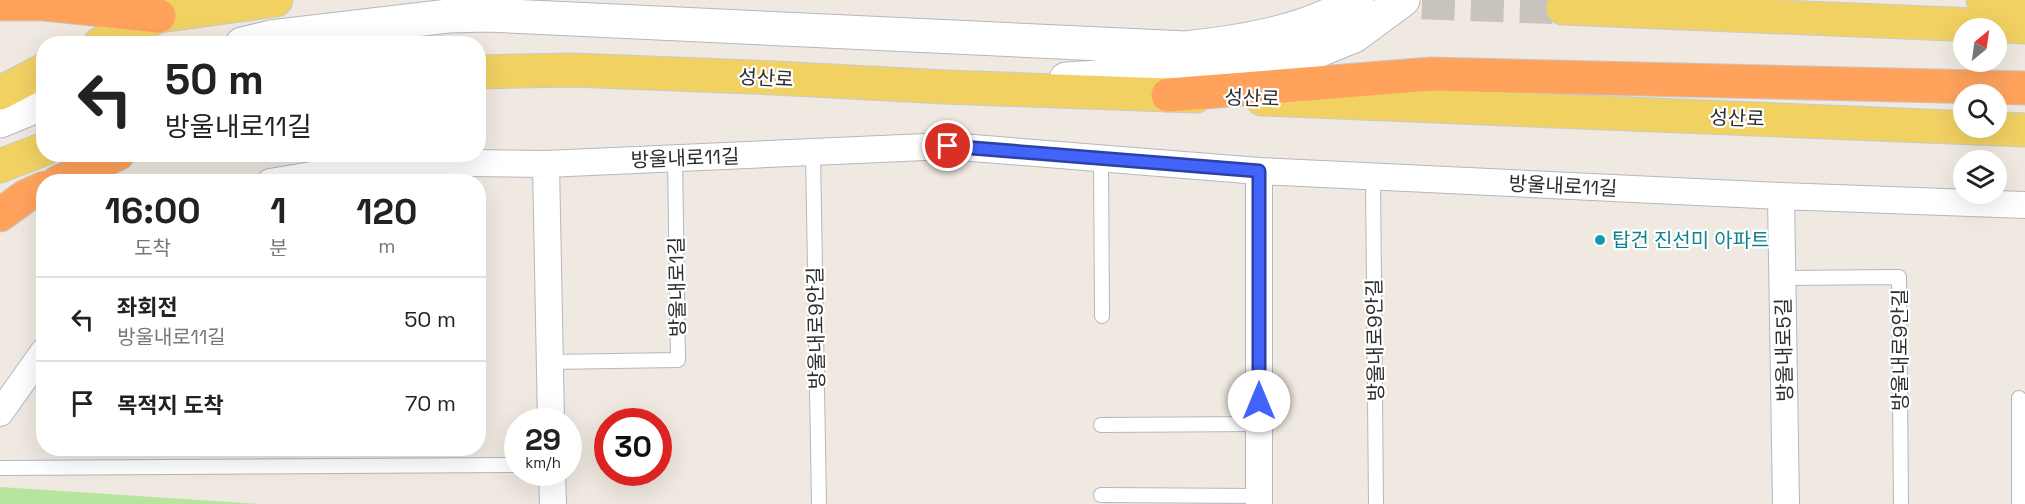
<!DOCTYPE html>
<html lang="ko">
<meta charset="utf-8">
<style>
:root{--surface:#fff;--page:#f6f6f6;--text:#222;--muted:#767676;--line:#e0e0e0}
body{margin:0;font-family:"Space Grotesk","Noto Sans KR",sans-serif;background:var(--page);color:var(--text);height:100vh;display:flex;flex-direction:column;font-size:22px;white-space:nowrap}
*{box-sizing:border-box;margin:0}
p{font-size:20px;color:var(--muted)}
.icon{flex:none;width:33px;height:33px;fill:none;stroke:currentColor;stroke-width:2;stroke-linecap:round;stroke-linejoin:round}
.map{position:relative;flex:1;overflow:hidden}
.details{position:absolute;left:36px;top:174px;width:450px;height:282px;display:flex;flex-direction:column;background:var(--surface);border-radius:24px;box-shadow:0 6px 24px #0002}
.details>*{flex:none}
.banner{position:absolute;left:36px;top:36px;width:450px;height:126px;border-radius:24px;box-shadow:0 6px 24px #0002;background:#fff;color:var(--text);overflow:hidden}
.needle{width:39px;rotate:29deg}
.tools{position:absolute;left:1953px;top:18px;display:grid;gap:12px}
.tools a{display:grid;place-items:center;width:54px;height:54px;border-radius:50%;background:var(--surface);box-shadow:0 6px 24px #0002;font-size:30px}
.speed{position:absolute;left:504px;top:408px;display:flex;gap:12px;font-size:30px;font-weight:700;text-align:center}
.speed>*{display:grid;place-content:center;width:78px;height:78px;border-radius:50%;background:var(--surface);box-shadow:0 6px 24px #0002;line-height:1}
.speed small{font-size:15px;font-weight:400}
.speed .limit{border:9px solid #d22;background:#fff;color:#111}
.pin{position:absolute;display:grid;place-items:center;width:51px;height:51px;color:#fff;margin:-26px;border:3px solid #fff;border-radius:50%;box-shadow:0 2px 6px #0007}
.me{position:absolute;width:66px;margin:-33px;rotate:0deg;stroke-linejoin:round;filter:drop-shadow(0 0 4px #0008)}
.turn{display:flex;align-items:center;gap:21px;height:126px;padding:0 30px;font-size:27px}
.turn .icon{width:78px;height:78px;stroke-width:2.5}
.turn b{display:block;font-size:42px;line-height:51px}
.eta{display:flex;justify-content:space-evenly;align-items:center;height:102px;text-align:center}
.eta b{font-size:36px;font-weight:700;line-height:42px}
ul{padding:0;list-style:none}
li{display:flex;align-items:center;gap:18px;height:84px;padding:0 30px;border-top:2px solid var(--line)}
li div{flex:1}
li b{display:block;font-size:22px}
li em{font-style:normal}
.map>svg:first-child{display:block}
.green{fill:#b6e59e}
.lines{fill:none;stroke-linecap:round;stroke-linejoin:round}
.primary-tunnel{stroke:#c8c4bd;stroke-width:33;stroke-dasharray:33 16;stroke-linecap:butt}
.lane-casing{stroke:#b4b7c1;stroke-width:16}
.street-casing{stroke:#b4b7c1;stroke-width:28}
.secondary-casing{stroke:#b4b7c1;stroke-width:35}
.primary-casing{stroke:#c9c9c9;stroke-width:35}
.highway-casing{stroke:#c9c9c9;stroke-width:35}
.lane{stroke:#fff;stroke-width:14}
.street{stroke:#fff;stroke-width:26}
.secondary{stroke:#fff;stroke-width:33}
.primary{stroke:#f2d163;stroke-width:33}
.highway{stroke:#ffa35c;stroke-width:33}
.route-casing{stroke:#2b41a3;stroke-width:15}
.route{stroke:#4264fb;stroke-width:10}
.culture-dot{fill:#0f9aa8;stroke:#fff;stroke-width:2}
.labels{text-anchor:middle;stroke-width:4.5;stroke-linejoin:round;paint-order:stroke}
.street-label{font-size:20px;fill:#2e2e2e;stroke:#fff}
.culture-label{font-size:20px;fill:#0d838f;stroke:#fff;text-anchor:start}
</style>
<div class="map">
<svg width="2025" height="504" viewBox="0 0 2025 504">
<rect width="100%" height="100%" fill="#efe9e1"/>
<path class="green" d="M0 487 261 504H0Z"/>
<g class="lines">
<path class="primary-tunnel" d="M1373 1 1563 8"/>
<g class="lane-casing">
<path id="lane" d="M813 152 819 504
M1101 159 1102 316
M1373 177 1376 504
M1783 278 1899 277 1901 504
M550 362 678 360 675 158
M2019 398V504
M1101 425 1259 424
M0 468 518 465
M1101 495 1259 496"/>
</g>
<g class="street-casing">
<path id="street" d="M546 164 551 422
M1259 171V504
M270 182 388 162 546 164 948 146 1259 171 1781 196 2025 205
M1781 196 1786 504
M0 413 44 351
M552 472 553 504"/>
</g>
<g class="secondary-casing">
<path id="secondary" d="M242 44 271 37 448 16 488 15 1186 48C1245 41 1306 32 1357 0
M1066 79 1243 68 1317 51 1354 36 1403 0
M0 121 44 103"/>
</g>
<g class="primary-casing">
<path id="primary" d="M1983 0 2025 1
M1563 8 2025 27
M100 44 159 16 276 0
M478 72 572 70 775 78 945 87 1196 96
M0 93 44 70
M1262 99 2025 130
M0 166 44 149"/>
</g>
<g class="highway-casing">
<path id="highway" d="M0 4H44L159 16
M1168 95 1431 74 2025 88
M58 182 118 154
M0 215 26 196 44 188"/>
</g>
<use href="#lane" class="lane"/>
<use href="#street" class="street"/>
<use href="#secondary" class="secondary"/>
<use href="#primary" class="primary"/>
<use href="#highway" class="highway"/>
</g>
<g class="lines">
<g class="route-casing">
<path id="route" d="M948 146 1259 171V401"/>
</g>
<use href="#route" class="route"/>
</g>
<circle class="culture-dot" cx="1600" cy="240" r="6"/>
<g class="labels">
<g class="street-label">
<text transform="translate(766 78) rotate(3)" y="7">성산로</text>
<text transform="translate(1252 98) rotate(2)" y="7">성산로</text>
<text transform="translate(1737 118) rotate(2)" y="7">성산로</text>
<text transform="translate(685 158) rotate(-2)" y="7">방울내로11길</text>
<text transform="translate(1563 186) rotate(3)" y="7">방울내로11길</text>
<text transform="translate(677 287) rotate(-91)" y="7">방울내로1길</text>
<text transform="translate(816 328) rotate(-91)" y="7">방울내로9안길</text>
<text transform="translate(1375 340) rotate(-91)" y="7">방울내로9안길</text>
<text transform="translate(1784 350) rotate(-91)" y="7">방울내로5길</text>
<text transform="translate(1900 350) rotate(-90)" y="7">방울내로9안길</text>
</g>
<g class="culture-label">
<text x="1612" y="247">탑건 진선미 아파트</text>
</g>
</g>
</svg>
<div class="tools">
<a><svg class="needle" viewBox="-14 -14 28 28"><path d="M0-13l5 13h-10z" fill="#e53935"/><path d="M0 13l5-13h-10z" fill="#767676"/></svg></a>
<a><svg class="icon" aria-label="search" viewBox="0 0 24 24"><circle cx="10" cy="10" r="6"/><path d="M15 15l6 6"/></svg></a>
<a><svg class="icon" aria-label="layers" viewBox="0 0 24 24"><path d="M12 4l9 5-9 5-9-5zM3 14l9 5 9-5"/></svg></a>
</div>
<div class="speed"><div>29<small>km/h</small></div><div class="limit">30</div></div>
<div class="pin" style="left:948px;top:146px;background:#d93025"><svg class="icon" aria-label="arrive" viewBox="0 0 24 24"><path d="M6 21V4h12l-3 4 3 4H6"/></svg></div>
<svg class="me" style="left:1259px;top:401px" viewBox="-20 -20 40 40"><circle r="19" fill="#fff"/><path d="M0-13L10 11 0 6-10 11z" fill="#4264fb"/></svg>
<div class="banner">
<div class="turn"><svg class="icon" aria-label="left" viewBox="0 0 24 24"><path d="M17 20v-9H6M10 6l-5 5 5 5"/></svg><div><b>50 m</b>방울내로11길</div></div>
</div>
<section class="details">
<div class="eta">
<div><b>16:00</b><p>도착</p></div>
<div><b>1</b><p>분</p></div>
<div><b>120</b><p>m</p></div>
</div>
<ul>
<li><svg class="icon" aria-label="left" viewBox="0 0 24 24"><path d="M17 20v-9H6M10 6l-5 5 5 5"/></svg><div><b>좌회전</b><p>방울내로11길</p></div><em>50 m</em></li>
<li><svg class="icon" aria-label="arrive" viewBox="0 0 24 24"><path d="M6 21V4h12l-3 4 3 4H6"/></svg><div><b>목적지 도착</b></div><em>70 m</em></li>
</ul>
</section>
</div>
